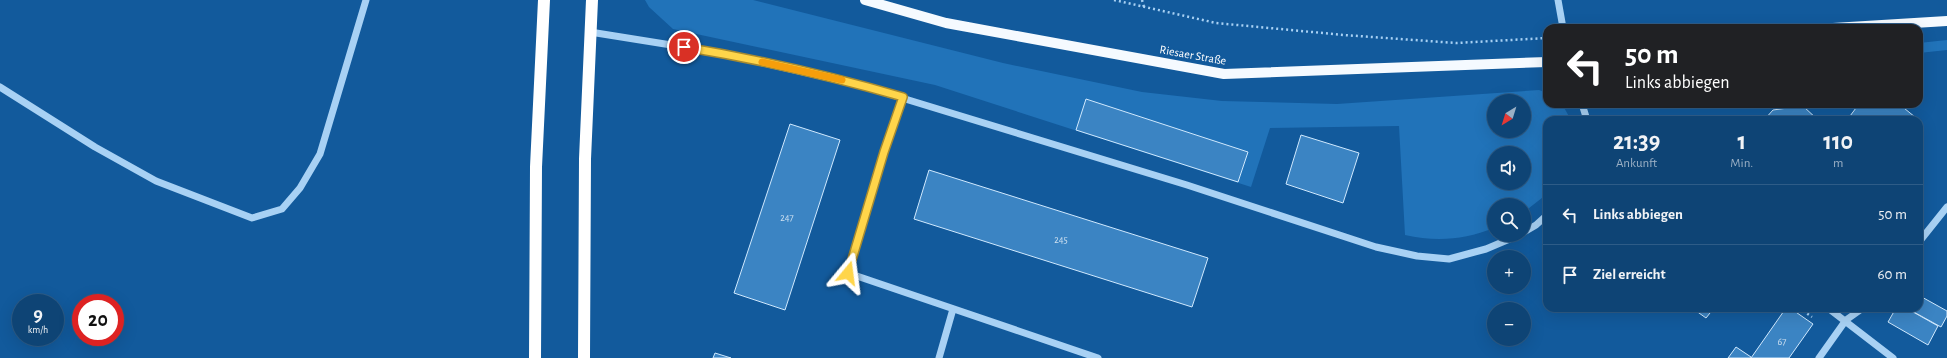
<!DOCTYPE html>
<html lang="de">
<meta charset="utf-8">
<style>
:root{--surface:#0e4475;--page:#174b7a;--text:#f1f3f6;--muted:#9bb0c5;--line:#2e5c87}
body{margin:0;font-family:"Alegreya Sans",sans-serif;background:var(--page);color:var(--text);height:100vh;display:flex;flex-direction:column;font-size:15px;white-space:nowrap}
*{box-sizing:border-box;margin:0}
p{font-size:13px;color:var(--muted)}
.icon{flex:none;width:22px;height:22px;fill:none;stroke:currentColor;stroke-width:2;stroke-linecap:round;stroke-linejoin:round}
.map{position:relative;flex:1;overflow:hidden}
.sheet{position:absolute;left:1543px;top:116px;width:380px;height:196px;display:flex;flex-direction:column;background:var(--surface);border-radius:12px;box-shadow:0 4px 16px #0002,0 0 0 1px var(--line)}
.sheet>*{flex:none}
.banner{position:absolute;left:1543px;top:24px;width:380px;height:84px;border-radius:12px;box-shadow:0 4px 16px #0002,0 0 0 1px var(--line);background:#202124;color:#fff;overflow:hidden}
.needle{width:26px;rotate:218deg}
.fabs{position:absolute;left:1487px;top:94px;display:grid;gap:8px}
.fabs a{display:grid;place-items:center;width:44px;height:44px;border-radius:50%;background:var(--surface);box-shadow:0 4px 16px #0002,0 0 0 1px var(--line);font-size:20px}
.speed{position:absolute;left:12px;top:294px;display:flex;gap:8px;font-size:20px;font-weight:700;text-align:center}
.speed>*{display:grid;place-content:center;width:52px;height:52px;border-radius:50%;background:var(--surface);box-shadow:0 4px 16px #0002,0 0 0 1px var(--line);line-height:1}
.speed small{font-size:10px;font-weight:400}
.speed .limit{border:6px solid #d22;background:#fff;color:#111}
.pin{position:absolute;display:grid;place-items:center;width:34px;height:34px;color:#fff;margin:-17px;border:2px solid #fff;border-radius:50%;box-shadow:0 1px 4px #0007}
.me{position:absolute;width:44px;margin:-22px;rotate:16deg;stroke-linejoin:round;filter:drop-shadow(0 0 3px #0008)}
.turn{display:flex;align-items:center;gap:14px;height:84px;padding:0 16px;font-size:18px}
.turn .icon{width:52px;height:52px;stroke-width:2.5}
.turn b{display:block;font-size:28px;line-height:34px}
.eta{display:flex;justify-content:space-evenly;align-items:center;height:68px;text-align:center}
.eta b{font-size:24px;font-weight:700;line-height:28px}
ul{padding:0;list-style:none}
li{display:flex;align-items:center;gap:12px;height:60px;padding:0 16px;border-top:1px solid var(--line)}
li div{flex:1}
li b{display:block;font-size:15px}
li em{font-style:normal}
.map>svg:first-child{display:block}
.green{fill:#2173b9;fill-rule:evenodd}
.building{fill:#3b84c3;stroke:#d0e9fe}
.lines{fill:none;stroke-linecap:round;stroke-linejoin:round}
.path{stroke:#a8d1f4;stroke-width:2.5;stroke-dasharray:2 3;stroke-linecap:butt}
.minor{stroke:#a8d1f4;stroke-width:7}
.major{stroke:#f5faff;stroke-width:10}
.highway{stroke:#fff;stroke-width:12}
.route-casing{stroke:#a68a30;stroke-width:10}
.route{stroke:#ffd54a;stroke-width:7}
.slow{stroke:#f59e0b;stroke-width:7}
.labels{text-anchor:middle;stroke-width:4;stroke-linejoin:round;paint-order:stroke}
.number-label{font-size:10px;fill:#cee0f0}
.street-label{font-size:12px;fill:#fff;stroke:#125a9c}
</style>
<div class="map">
<svg width="1947" height="358" viewBox="0 0 1947 358">
<rect width="100%" height="100%" fill="#125a9c"/>
<path class="green" d="M645 0H753L1003 63 1142 92 1222 101 1337 104 1539 90 1547 93V104H1562L1571 120H1547V194L1524 212V205H1494V228C1464 240 1436 242 1405 235L1399 126 1270 128 1251 187 935 85 673 29 649 7ZM1494 101H1524V131H1494ZM1494 153H1524V183H1494Z
M1947 40V50L1919 53V43Z"/>
<path class="building" d="M1086 99 1248 152 1238 182 1076 130Z
M1859 104H1899L1915 117V120H1847Z
M1803 106 1818 120H1764L1773 110Z
M1713 116 1718 120H1682L1683 118Z
M790 124 840 140 785 310 734 293Z
M1301 135 1359 153 1343 203 1286 184Z
M929 170 1208 258 1192 307 914 219Z
M1920 296 1947 311V316L1941 327 1912 311 1913 308H1919Z
M1692 308H1714L1706 318Z
M1786 308H1790L1813 324 1789 358H1751Z
M1896 308H1906L1938 326 1928 345 1888 322Z
M1736 347 1751 357V358H1728Z
M715 353 731 358H713Z"/>
<g class="lines">
<path class="path" d="M1114 0 1216 23 1344 35 1456 43 1547 38
M1142 0 1144 7
M1799 308 1812 317"/>
<path class="minor" d="M1558 0 1563 28
M590 32 715 52 856 84 1187 185 1376 247 1417 256 1449 259 1486 249 1519 235
M0 87 95 147 156 181 252 218 282 209 300 188 320 154 366 0
M903 97 884 152 848 273 1098 358
M1582 104 1587 120
M1524 232 1536 225 1547 215
M1919 242 1947 207
M1828 308 1893 358
M939 358 953 309
M1819 358 1846 320 1863 308"/>
<path class="major" d="M865 0 946 23 1224 74 1547 62
M1833 28 1947 21"/>
<path class="highway" d="M535 358 536 167 544 0
M584 358 585 159 592 0"/>
</g>
<g class="lines">
<g class="route-casing">
<path id="route" d="M684 47C757 59 831 76 903 97L884 152 848 273"/>
</g>
<use href="#route" class="route"/>
<path class="slow" d="M762 62 842 80"/>
</g>
<g class="labels">
<g class="number-label">
<text x="787" y="221">247</text>
<text x="1061" y="243">245</text>
<text x="1782" y="345">67</text>
</g>
<g class="street-label">
<text transform="translate(1193 55) rotate(10)" y="4">Riesaer Straße</text>
</g>
</g>
</svg>
<div class="fabs">
<a><svg class="needle" viewBox="-14 -14 28 28"><path d="M0-13l5 13h-10z" fill="#e53935"/><path d="M0 13l5-13h-10z" fill="#9bb0c5"/></svg></a>
<a><svg class="icon" aria-label="sound" viewBox="0 0 24 24"><path d="M4 9h4l5-4v14l-5-4H4zM17 9q2 3 0 6"/></svg></a>
<a><svg class="icon" aria-label="search" viewBox="0 0 24 24"><circle cx="10" cy="10" r="6"/><path d="M15 15l6 6"/></svg></a>
<a>+</a>
<a>−</a>
</div>
<div class="speed"><div>9<small>km/h</small></div><div class="limit">20</div></div>
<div class="pin" style="left:684px;top:47px;background:#d93025"><svg class="icon" aria-label="arrive" viewBox="0 0 24 24"><path d="M6 21V4h12l-3 4 3 4H6"/></svg></div>
<svg class="me" style="left:848px;top:273px" viewBox="-20 -20 40 40"><path d="M0-17L14 15 0 8-14 15z" fill="#ffd54a" stroke="#fff" stroke-width="4"/></svg>
<div class="banner">
<div class="turn"><svg class="icon" aria-label="left" viewBox="0 0 24 24"><path d="M17 20v-9H6M10 6l-5 5 5 5"/></svg><div><b>50 m</b>Links abbiegen</div></div>
</div>
<section class="sheet">
<div class="eta">
<div><b>21:39</b><p>Ankunft</p></div>
<div><b>1</b><p>Min.</p></div>
<div><b>110</b><p>m</p></div>
</div>
<ul>
<li><svg class="icon" aria-label="left" viewBox="0 0 24 24"><path d="M17 20v-9H6M10 6l-5 5 5 5"/></svg><div><b>Links abbiegen</b></div><em>50 m</em></li>
<li><svg class="icon" aria-label="arrive" viewBox="0 0 24 24"><path d="M6 21V4h12l-3 4 3 4H6"/></svg><div><b>Ziel erreicht</b></div><em>60 m</em></li>
</ul>
</section>
</div>
